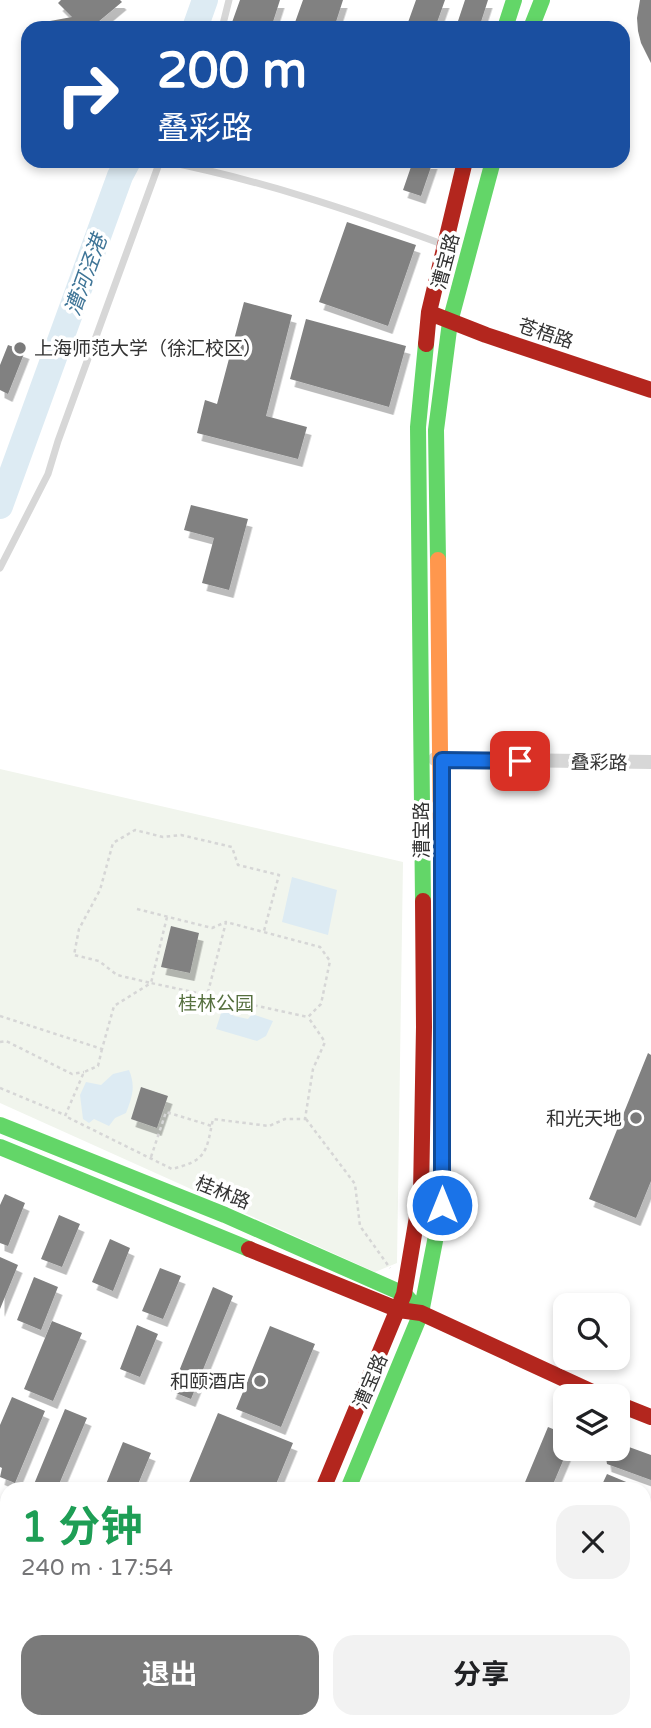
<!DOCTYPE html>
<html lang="zh">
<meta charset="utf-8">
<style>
:root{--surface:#fff;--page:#f2f2f2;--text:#202124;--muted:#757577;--accent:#7a7a7a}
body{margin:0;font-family:"Varela Round","Noto Sans SC",sans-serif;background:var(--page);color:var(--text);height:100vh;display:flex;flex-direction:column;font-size:26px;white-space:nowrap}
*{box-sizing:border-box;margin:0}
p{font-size:23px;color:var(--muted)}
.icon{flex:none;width:38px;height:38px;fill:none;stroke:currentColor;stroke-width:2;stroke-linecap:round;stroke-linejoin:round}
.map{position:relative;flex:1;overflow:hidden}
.drawer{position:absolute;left:0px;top:1482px;width:651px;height:247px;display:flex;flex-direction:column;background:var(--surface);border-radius:21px 21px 0 0;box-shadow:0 4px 10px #0003}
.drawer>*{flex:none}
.banner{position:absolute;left:21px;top:21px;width:609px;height:147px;border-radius:21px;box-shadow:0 4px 10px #0003;background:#1a4fa0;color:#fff;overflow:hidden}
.tools{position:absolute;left:553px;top:1293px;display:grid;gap:14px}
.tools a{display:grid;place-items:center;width:77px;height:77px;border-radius:14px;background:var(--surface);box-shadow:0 4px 10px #0003;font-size:35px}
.pin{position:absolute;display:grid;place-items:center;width:60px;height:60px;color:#fff;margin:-30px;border-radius:14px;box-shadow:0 4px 10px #0006}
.me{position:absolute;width:77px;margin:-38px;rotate:0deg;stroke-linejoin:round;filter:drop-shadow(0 0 5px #0008)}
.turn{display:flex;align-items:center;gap:24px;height:147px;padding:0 21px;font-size:32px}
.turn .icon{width:91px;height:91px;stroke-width:2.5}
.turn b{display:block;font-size:49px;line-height:60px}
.round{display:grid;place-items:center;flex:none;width:74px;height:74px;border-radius:21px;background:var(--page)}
.summary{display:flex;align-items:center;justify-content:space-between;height:119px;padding:0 21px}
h1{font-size:42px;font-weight:700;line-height:52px;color:#1e9e55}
.cta{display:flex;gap:14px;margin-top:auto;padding:14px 21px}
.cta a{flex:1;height:80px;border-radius:21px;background:var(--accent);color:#fff;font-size:28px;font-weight:700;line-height:80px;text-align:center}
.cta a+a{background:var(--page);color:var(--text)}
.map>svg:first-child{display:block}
.green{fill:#f1f5ed}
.water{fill:#ddebf3}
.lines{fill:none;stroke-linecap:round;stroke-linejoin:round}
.river{stroke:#ddebf3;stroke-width:26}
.building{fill:#818181;filter:url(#shadow)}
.path{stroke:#d6d6d6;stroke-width:2.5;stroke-dasharray:3.5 3.5;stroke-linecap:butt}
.lane{stroke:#d7d7d7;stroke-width:7}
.street{stroke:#d7d7d7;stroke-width:14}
.fast{stroke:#63d668;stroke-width:16}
.slow{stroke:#ff974d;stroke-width:16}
.jam{stroke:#b3261e;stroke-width:16}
.route-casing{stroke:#114b97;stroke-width:18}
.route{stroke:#1a73e8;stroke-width:12}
.poi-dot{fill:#7a7a7a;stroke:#fff;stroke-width:2.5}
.labels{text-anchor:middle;stroke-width:7;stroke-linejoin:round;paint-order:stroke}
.street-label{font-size:19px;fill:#333;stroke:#fff}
.poi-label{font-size:19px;fill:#333;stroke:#fff;text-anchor:end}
.park-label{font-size:19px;fill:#56703f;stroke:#fff}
.water-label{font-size:21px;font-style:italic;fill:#3f7597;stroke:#fff}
</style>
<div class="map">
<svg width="651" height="1728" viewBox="0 0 651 1728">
<defs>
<filter id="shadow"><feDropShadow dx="4.5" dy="8" stdDeviation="0" flood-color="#0004"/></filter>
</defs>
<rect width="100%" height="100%" fill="#fff"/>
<path class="green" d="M0 769 403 862 397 1263 375 1272 0 1103Z"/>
<path class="water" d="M292 877 337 890 328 935 282 922Z
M223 1007 234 1016 248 1019 252 1014 273 1021 266 1036 257 1041 216 1029Z
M129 1070C136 1087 132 1097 126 1113L115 1118 109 1126 94 1119 89 1123 83 1119 80 1095 86 1082 101 1085 113 1074Z"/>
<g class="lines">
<path class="river" d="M195 28 205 0
M0 506 120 176 128 161"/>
</g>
<path class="building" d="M61 0H120L122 2 98 22V28H51L50 21 72 17 58 3Z
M240 0H280L271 28H230Z
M303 0H343L334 28H293Z
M416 0H445L435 28H406Z
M465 0H488L479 28H467L457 24Z
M640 0H651V63L641 43 638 31 637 18Z
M413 161H433L421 196 403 190Z
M347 222 416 245 388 326 319 302Z
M244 302 292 315 266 416 307 427 298 459 197 433 205 400 217 404Z
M306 319 406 346 389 407 290 379Z
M8 345 25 351 8 394 0 390V365Z
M191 505 248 519 229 590 202 583 214 538 184 530Z
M171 926 199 933 190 973 161 967Z
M648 1053 651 1055V1181L636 1218 589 1199Z
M141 1087 168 1096 157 1128 131 1119Z
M5 1194 25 1203 8 1246 0 1243V1205Z
M59 1215 80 1224 62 1267 41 1259Z
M110 1239 130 1248 113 1291 92 1282Z
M0 1257 18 1265 0 1309Z
M160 1268 181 1276 163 1319 142 1311Z
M34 1277 58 1287 41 1330 17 1320Z
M213 1287 233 1296 191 1399 171 1391Z
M52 1321 82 1333 53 1401 24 1389Z
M137 1325 158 1334 140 1377 120 1369Z
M270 1326 315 1344 281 1427 236 1409Z
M12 1397 45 1411 15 1483 0 1477 2 1468 0 1467V1425Z
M65 1409 87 1418 57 1489H32Z
M218 1413 293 1443 274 1489H199L188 1485Z
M548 1427 565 1434V1449H568L551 1489H527L523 1487Z
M123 1442 151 1453 136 1489H104Z
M618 1443 651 1455V1480L607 1464 605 1451 618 1449Z
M607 1474 643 1489H600Z
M7 1555V1616L0 1633V1572Z
M0 1664 7 1667V1697L0 1694Z
M77 1722H106L103 1728H92Z
M300 1722H325L323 1728H298Z
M370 1722H415L413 1728H377L369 1725Z"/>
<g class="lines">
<path class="path" d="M137 909 212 928 226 922
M167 917 151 983 117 975 99 961 74 955 79 929 100 890 113 843 135 830 163 837 181 835 232 847 238 865 279 875 264 931
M0 1016 102 1049 114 1006 151 983 308 1017 321 1004 330 961 320 947 226 922 207 996
M0 1042 6 1041 72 1074 84 1072
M102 1049 98 1066 84 1072 65 1116 172 1169C207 1160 206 1153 213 1119L269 1126 285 1119H305L313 1069 325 1042 308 1017
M0 1088 65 1115
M306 1119 355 1184 360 1226 390 1268
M151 1157 166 1112 212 1126"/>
<path class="lane" d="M222 28 229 0
M164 161C260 180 350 210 442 244
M0 568 48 474 58 441 160 161"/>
<path class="street" d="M435 759 651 762"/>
<path class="fast" d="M505 28 514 0
M531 28 542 0
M438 560 436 430 450 322 493 161
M423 901 418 427 426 344
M0 1125 225 1215 404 1294 414 1305
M0 1147 249 1249
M348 1489 421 1313 442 1205V942
M222 1728 224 1722"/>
<path class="slow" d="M438 560 442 942
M250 1728 252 1722"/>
<path class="jam" d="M435 315 486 335 651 390
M426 344 429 312 465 161
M249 1249 399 1310 421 1313 601 1396
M618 1404 651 1417
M323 1489 404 1294 421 1193 424 1027 423 901"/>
</g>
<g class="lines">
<g class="route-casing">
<path id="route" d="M442 1205V760L520 761"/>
</g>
<use href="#route" class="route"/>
</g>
<g class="poi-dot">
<circle cx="20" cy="348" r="7"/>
<circle cx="636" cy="1118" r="7"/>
<circle cx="260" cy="1381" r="7"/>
</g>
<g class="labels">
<g class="street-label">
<text transform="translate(445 261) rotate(-75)" y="7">漕宝路</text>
<text transform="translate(546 333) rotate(18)" y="7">苍梧路</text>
<text transform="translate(599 762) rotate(1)" y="7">叠彩路</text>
<text transform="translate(421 830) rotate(-90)" y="7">漕宝路</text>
<text transform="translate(223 1192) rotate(22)" y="7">桂林路</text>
<text transform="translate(370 1381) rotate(-67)" y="7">漕宝路</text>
</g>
<g class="poi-label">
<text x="34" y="355" text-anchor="start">上海师范大学（徐汇校区）</text>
<text x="622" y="1125">和光天地</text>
<text x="246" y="1388">和颐酒店</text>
</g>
<g class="park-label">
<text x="216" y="1010">桂林公园</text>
</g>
<g class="water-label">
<text transform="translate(86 275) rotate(-70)" y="7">漕河泾港</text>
</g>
</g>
</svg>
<div class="tools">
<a><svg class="icon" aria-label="search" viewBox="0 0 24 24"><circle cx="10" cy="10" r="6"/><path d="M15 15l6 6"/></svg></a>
<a><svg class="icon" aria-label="layers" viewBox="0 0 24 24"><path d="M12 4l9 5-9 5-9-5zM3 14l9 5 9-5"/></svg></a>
</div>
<div class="pin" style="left:520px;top:761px;background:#d93025"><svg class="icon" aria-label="arrive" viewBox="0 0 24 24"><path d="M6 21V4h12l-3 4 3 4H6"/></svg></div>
<svg class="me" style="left:442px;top:1205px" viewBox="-20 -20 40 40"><circle r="17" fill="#1a73e8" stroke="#fff" stroke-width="3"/><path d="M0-11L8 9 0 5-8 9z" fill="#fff"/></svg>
<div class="banner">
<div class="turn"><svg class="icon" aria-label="right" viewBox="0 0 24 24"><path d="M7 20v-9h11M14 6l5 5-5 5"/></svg><div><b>200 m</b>叠彩路</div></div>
</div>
<section class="drawer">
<div class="summary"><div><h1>1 分钟</h1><p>240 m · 17:54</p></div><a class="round"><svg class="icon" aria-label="close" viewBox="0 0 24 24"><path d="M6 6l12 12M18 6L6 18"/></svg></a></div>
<div class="cta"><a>退出</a><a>分享</a></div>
</section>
</div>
